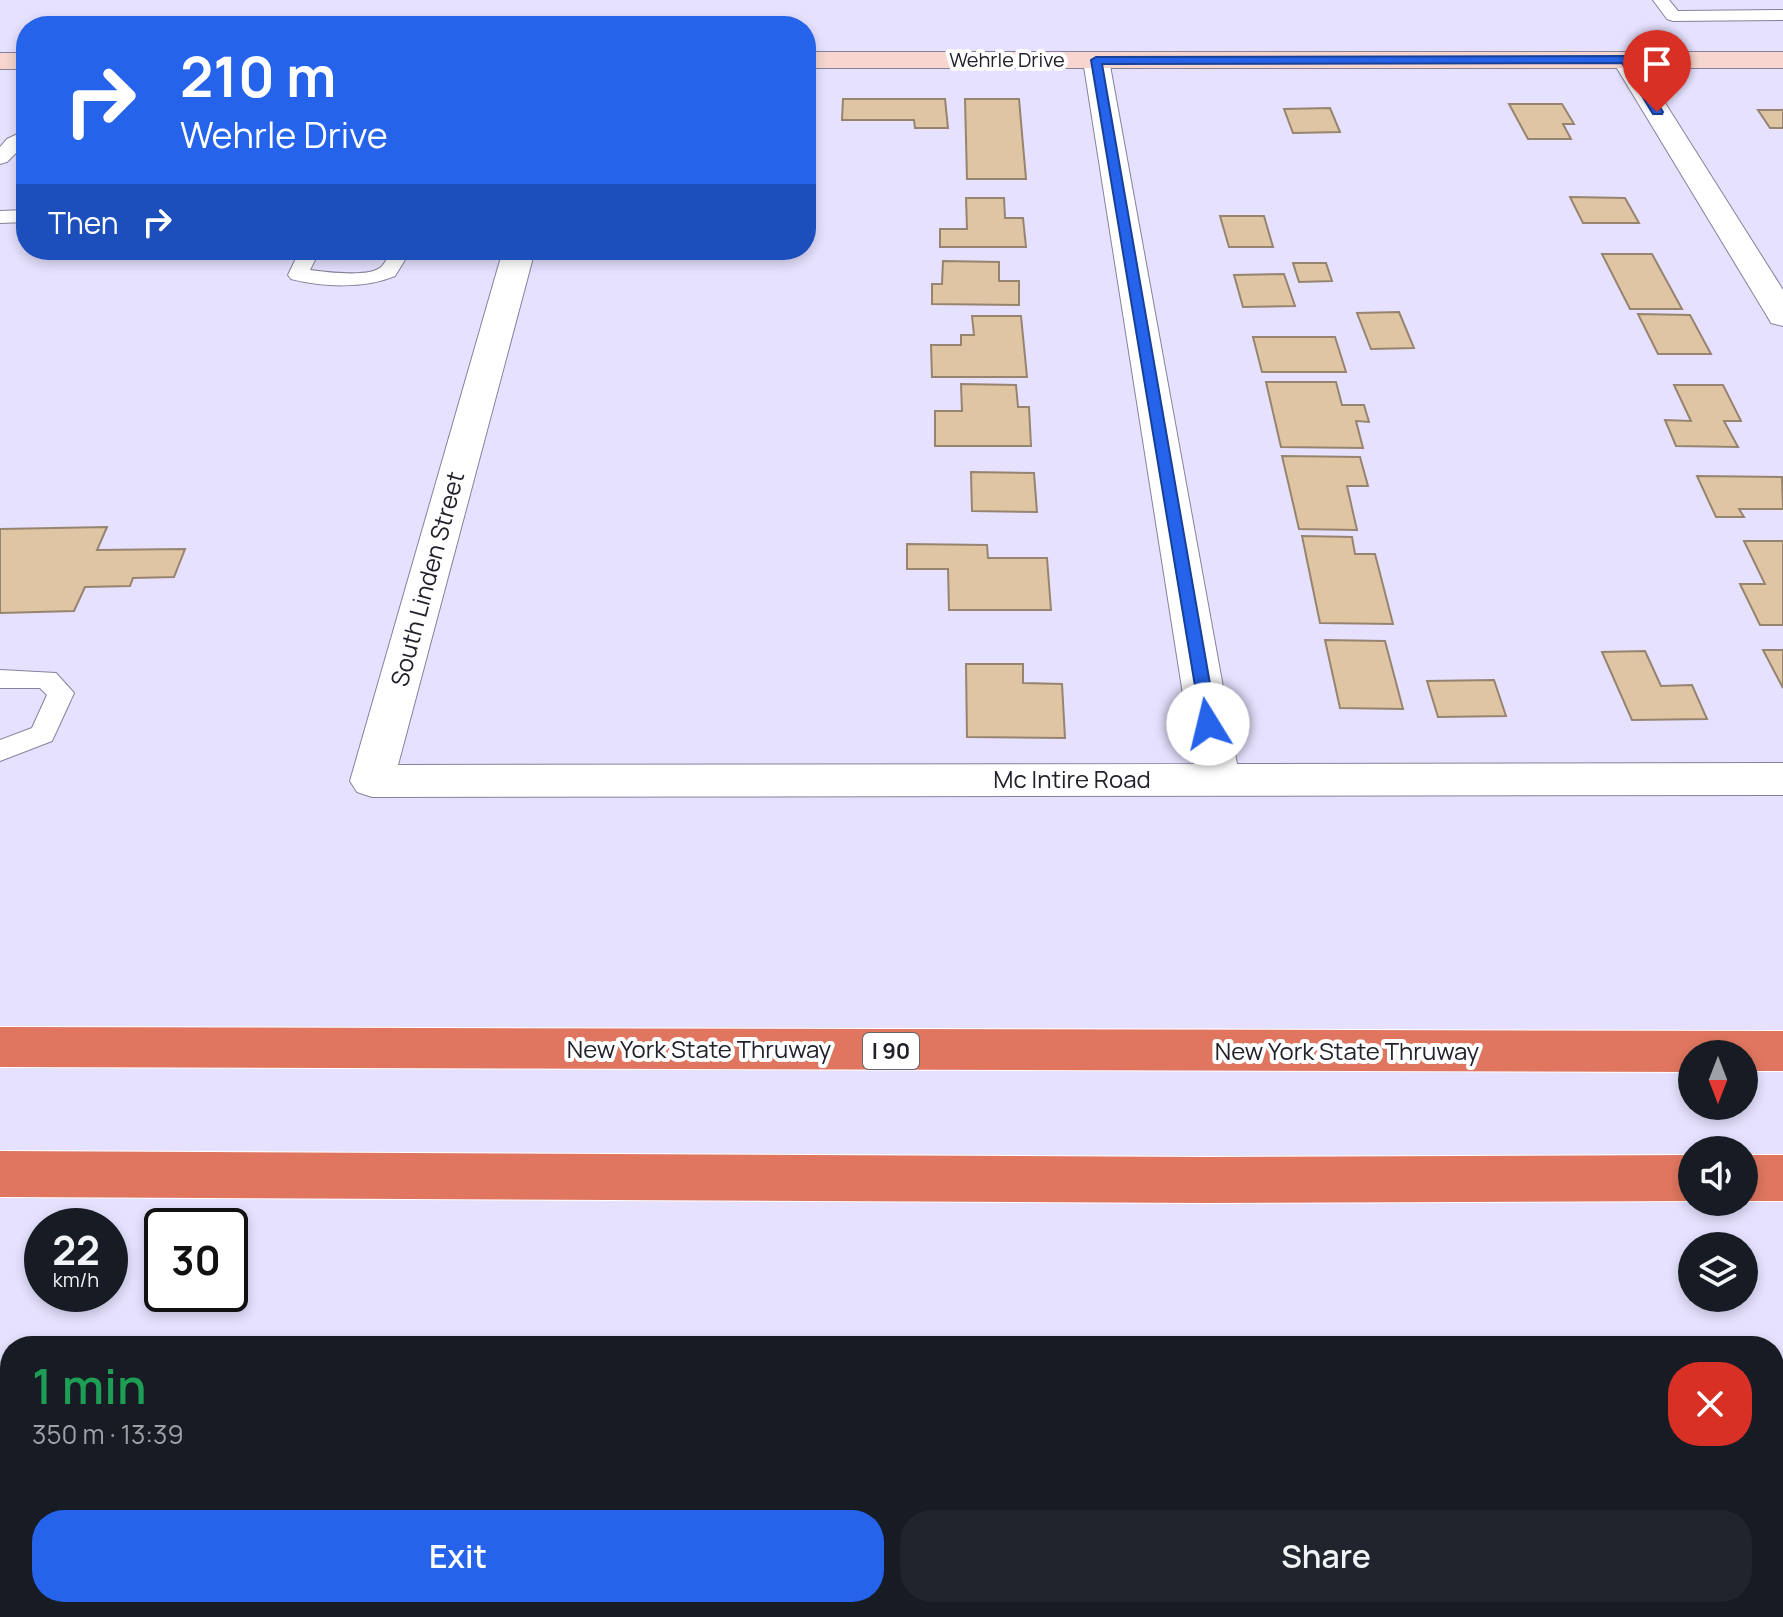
<!DOCTYPE html>
<meta charset="utf-8">
<style>
:root{--surface:#171b24;--page:#20242c;--text:#f1f3f6;--muted:#9ea1a6;--accent:#2563eb}
body{margin:0;font-family:Manrope,sans-serif;background:var(--page);color:var(--text);height:100vh;display:flex;flex-direction:column;font-size:30px;white-space:nowrap}
*{box-sizing:border-box;margin:0}
p{font-size:26px;color:var(--muted)}
.icon{flex:none;width:44px;height:44px;fill:none;stroke:currentColor;stroke-width:2;stroke-linecap:round;stroke-linejoin:round}
.map{position:relative;flex:1;overflow:hidden}
.sheet{position:absolute;left:0px;top:1336px;width:1784px;height:282px;display:flex;flex-direction:column;background:var(--surface);border-radius:32px 32px 0 0;box-shadow:0 4px 12px #0003}
.sheet>*{flex:none}
.hud{position:absolute;left:16px;top:16px;width:800px;height:244px;border-radius:32px;box-shadow:0 4px 12px #0003;background:#2563eb;color:#fff;overflow:hidden}
.needle{width:52px;rotate:180deg}
.tools{position:absolute;left:1678px;top:1040px;display:grid;gap:16px}
.tools a{display:grid;place-items:center;width:80px;height:80px;border-radius:50%;background:var(--surface);box-shadow:0 4px 12px #0003;font-size:40px}
.speed{position:absolute;left:24px;top:1208px;display:flex;gap:16px;font-size:40px;font-weight:700;text-align:center}
.speed>*{display:grid;place-content:center;width:104px;height:104px;border-radius:50%;background:var(--surface);box-shadow:0 4px 12px #0003;line-height:1}
.speed small{font-size:20px;font-weight:400}
.speed .limit{border:4px solid #111;border-radius:12px;background:#fff;color:#111}
.pin{position:absolute;display:grid;place-items:center;width:68px;height:68px;color:#fff;margin:-82px -34px;border-radius:50% 50% 50% 0;rotate:-45deg;box-shadow:0 0 8px #0007}
.pin .icon{rotate:45deg}
.me{position:absolute;width:88px;margin:-44px;rotate:351deg;stroke-linejoin:round;filter:drop-shadow(0 0 6px #0008)}
.turn{display:flex;align-items:center;gap:28px;height:168px;padding:0 32px;font-size:36px}
.turn .icon{width:104px;height:104px;stroke-width:2.5}
.turn b{display:block;font-size:56px;line-height:68px}
.then{display:flex;align-items:center;height:76px;padding:0 32px;background:#0003;gap:16px;font-size:30px}
.round{display:grid;place-items:center;flex:none;width:84px;height:84px;border-radius:32px;background:var(--page)}
.head{display:flex;align-items:center;justify-content:space-between;height:136px;padding:0 32px}
h1{font-size:48px;font-weight:600;line-height:60px;color:#1e9e55}
.cta{display:flex;gap:16px;margin-top:auto;padding:16px 32px}
.cta a{flex:1;height:92px;border-radius:32px;background:var(--accent);color:#fff;font-size:32px;font-weight:600;line-height:92px;text-align:center}
.cta a+a{background:var(--page);color:var(--text)}
.map>svg:first-child{display:block}
.building{fill:#e0c5a5;stroke:#97846f;stroke-width:2}
.lines{fill:none;stroke-linecap:round;stroke-linejoin:round}
.lane-casing{stroke:#86829c;stroke-width:2}
.street-casing{stroke:#86829c;stroke-width:2}
.secondary-casing{stroke:#86829c;stroke-width:2}
.highway-casing{stroke:#fff;stroke-width:2}
.lane{fill:#fff;fill-rule:evenodd}
.street{fill:#fff;fill-rule:evenodd}
.secondary{fill:#f6d6cf;fill-rule:evenodd}
.highway{fill:#e0765f;fill-rule:evenodd}
.route{fill:#2563eb;stroke:#184099;stroke-width:2}
.labels{text-anchor:middle;stroke-width:8;stroke-linejoin:round;paint-order:stroke}
.far-street-label{font-size:20px;fill:#23222c;stroke:#fff}
.shield{fill:#fff;stroke:#65646b;stroke-width:2}
.shield-label{font-size:22px;font-weight:bold;fill:#23222c}
.street-label{font-size:24px;fill:#23222c;stroke:#fff}
</style>
<div class="map">
<svg width="1783" height="1617" viewBox="0 0 1783 1617">
<rect width="100%" height="100%" fill="#e5e1fe"/>
<path class="building" d="M843 99H945L948 128H915L914 120H842Z
M965 99H1019L1026 179H967Z
M1509 104H1562L1574 124H1563L1571 139H1528Z
M1330 108 1340 132 1293 133 1284 109Z
M1758 110H1783V128H1770Z
M1570 197 1625 198 1639 223H1583Z
M966 198H1004L1005 218H1023L1026 247H940V229H967Z
M1220 216H1264L1273 247H1229Z
M1602 254H1652L1682 309H1630Z
M943 261 999 262V281H1019V305L932 304V284H942Z
M1293 263H1326L1332 281 1299 282Z
M1284 274 1295 306 1243 307 1234 275Z
M1399 312 1414 348 1371 349 1357 313Z
M1638 314 1690 315 1711 354H1658Z
M972 316H1021L1027 377H932L931 345H961V335H974Z
M1253 337H1335L1346 372H1262Z
M1266 382H1336L1342 405H1364L1369 422 1356 421 1363 448 1281 447Z
M961 384 1016 385 1018 407H1029L1031 446H935V411H962Z
M1674 385H1723L1741 421H1724L1738 447 1676 446 1665 420 1691 421Z
M1282 456 1360 457 1368 486H1347L1357 530 1299 529Z
M971 472 1034 473 1037 512 972 511Z
M1697 476 1782 477 1783 509H1739L1744 517H1716Z
M107 527 97 550 185 549 174 577 133 578 130 586 85 587 74 611 0 613V529Z
M1302 536 1352 537 1355 554H1375L1393 624 1320 623Z
M1744 541H1783V625H1760L1740 584H1765Z
M907 544 987 545 988 558H1047L1051 610H949L948 569H907Z
M1325 640 1385 641 1403 709 1340 708Z
M1763 650H1783V688Z
M1645 651 1661 686 1692 685 1707 719 1632 720 1602 652Z
M966 664H1023V683L1062 684 1065 738 967 737Z
M1494 680 1506 716 1438 717 1427 681Z
M1175 1343H1404L1405 1346H1175Z"/>
<g class="lines">
<g class="lane-casing">
<path id="lane" d="M1653 0H1669L1678 11 1783 10V20L1673 21 1667 19Z
M26 130V143L7 162 0 164V147L7 139Z
M26 210V222L0 223V211Z
M300 250H320L310 270C326 272 369 278 381 267 386 263 388 255 391 250H411L395 276C364 289 323 287 291 279L288 275Z
M0 670 56 673 74 693 52 741 0 761V740L32 728 47 695 40 688H0Z"/>
</g>
<g class="street-casing">
<path id="street" d="M1096 52 1106 54 1109 60 1237 764 1783 763V795L372 797 357 792 350 781 503 250H535L398 765 1194 764 1083 60 1086 54Z
M1625 52 1635 54 1638 60 1783 290V326L1771 323 1767 316 1612 60 1615 54Z
M1774 1559H1783V1617H1765L1751 1608H1774Z
M176 1608H253L249 1617H172Z
M1338 1608H1400L1401 1617H1339Z"/>
</g>
<g class="secondary-casing">
<path id="secondary" d="M806 52H1783V68H806Z
M0 53H26V69H0Z"/>
</g>
<g class="highway-casing">
<path id="highway" d="M0 1027 1783 1031V1071H1744V1054H1692V1072L0 1067Z
M0 1151 1204 1157 1692 1155V1201L1204 1203 0 1197Z
M1744 1155H1783V1201H1744Z"/>
</g>
<use href="#lane" class="lane"/>
<use href="#street" class="street"/>
<use href="#secondary" class="secondary"/>
<use href="#highway" class="highway"/>
</g>
<path class="route" d="M1625 56 1631 60 1663 112 1662 114H1653L1622 63 1102 64 1217 724 1208 730 1202 728 1091 60 1096 57Z"/>
<g class="labels">
<g class="far-street-label">
<text x="1007" y="67">Wehrle Drive</text>
</g>
<rect class="shield" x="863" y="1033" width="56" height="36" rx="6"/>
<g class="shield-label">
<text x="891" y="1059">I 90</text>
</g>
<g class="street-label">
<text transform="translate(428 579) rotate(-75)" y="8">South Linden Street</text>
<text x="1072" y="788">Mc Intire Road</text>
<text x="699" y="1058">New York State Thruway</text>
<text x="1347" y="1060">New York State Thruway</text>
</g>
</g>
</svg>
<div class="tools">
<a><svg class="needle" viewBox="-14 -14 28 28"><path d="M0-13l5 13h-10z" fill="#e53935"/><path d="M0 13l5-13h-10z" fill="#9ea1a6"/></svg></a>
<a><svg class="icon" aria-label="sound" viewBox="0 0 24 24"><path d="M4 9h4l5-4v14l-5-4H4zM17 9q2 3 0 6"/></svg></a>
<a><svg class="icon" aria-label="layers" viewBox="0 0 24 24"><path d="M12 4l9 5-9 5-9-5zM3 14l9 5 9-5"/></svg></a>
</div>
<div class="speed"><div>22<small>km/h</small></div><div class="limit">30</div></div>
<div class="pin" style="left:1657px;top:112px;background:#d93025"><svg class="icon" aria-label="arrive" viewBox="0 0 24 24"><path d="M6 21V4h12l-3 4 3 4H6"/></svg></div>
<svg class="me" style="left:1208px;top:724px" viewBox="-20 -20 40 40"><circle r="19" fill="#fff"/><path d="M0-13L10 11 0 6-10 11z" fill="#2563eb"/></svg>
<div class="hud">
<div class="turn"><svg class="icon" aria-label="right" viewBox="0 0 24 24"><path d="M7 20v-9h11M14 6l5 5-5 5"/></svg><div><b>210 m</b>Wehrle Drive</div></div>
<div class="then">Then<svg class="icon" aria-label="right" viewBox="0 0 24 24"><path d="M7 20v-9h11M14 6l5 5-5 5"/></svg></div>
</div>
<section class="sheet">
<div class="head"><div><h1>1 min</h1><p>350 m · 13:39</p></div><a class="round" style="background:#d93025;color:#fff"><svg class="icon" aria-label="close" viewBox="0 0 24 24"><path d="M6 6l12 12M18 6L6 18"/></svg></a></div>
<div class="cta"><a>Exit</a><a>Share</a></div>
</section>
</div>
